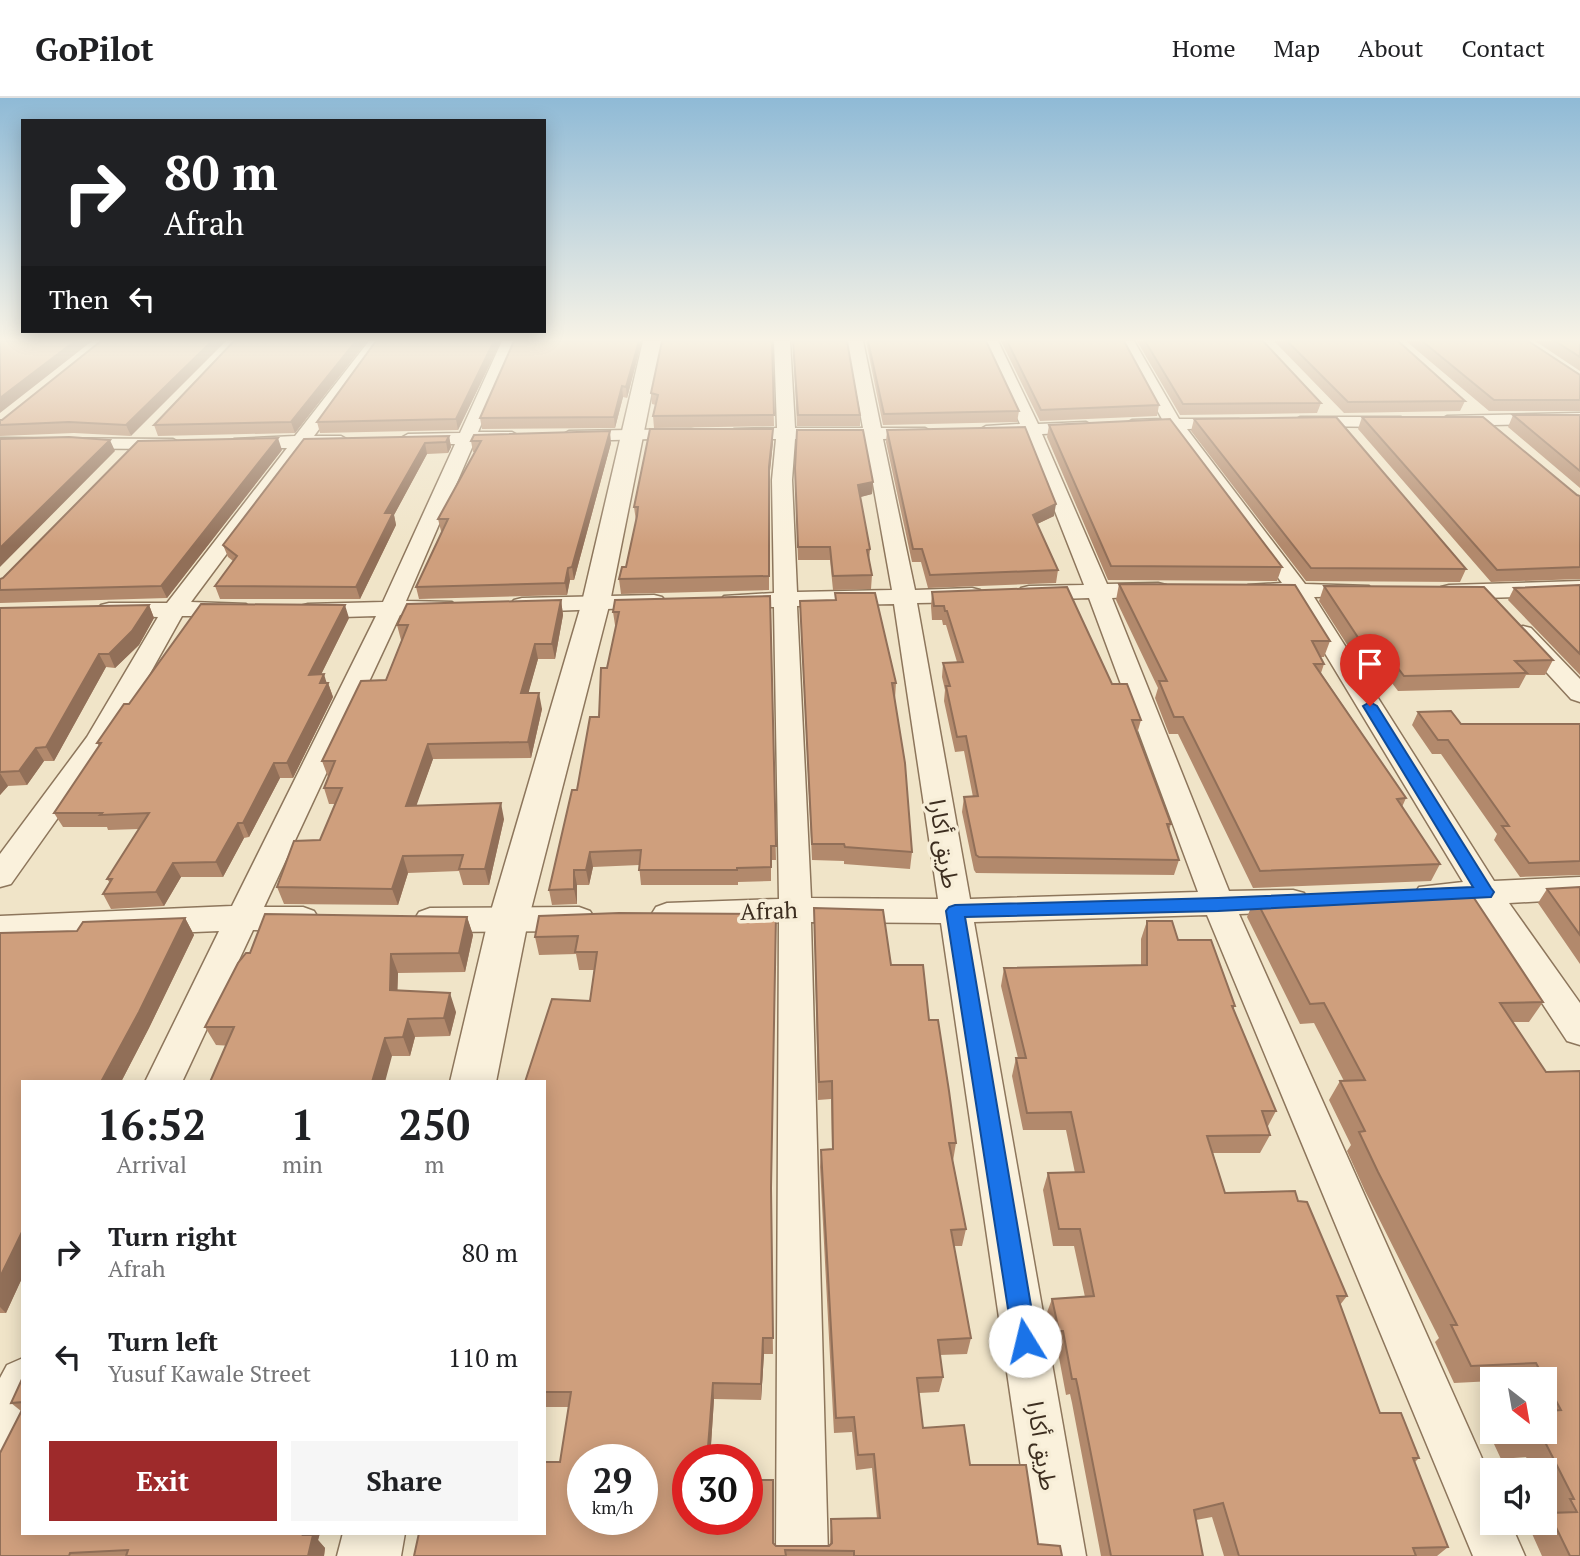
<!DOCTYPE html>
<meta charset="utf-8">
<style>
:root{--surface:#fff;--page:#f6f6f6;--text:#202124;--muted:#757577;--line:#e0e0e0;--accent:#9e2a2b}
body{margin:0;font-family:"PT Serif","Noto Sans Arabic",serif;background:var(--page);color:var(--text);height:100vh;display:flex;flex-direction:column;font-size:26px;white-space:nowrap}
*{box-sizing:border-box;margin:0}
p{font-size:23px;color:var(--muted)}
.icon{flex:none;width:38px;height:38px;fill:none;stroke:currentColor;stroke-width:2;stroke-linecap:round;stroke-linejoin:round}
.map{position:relative;flex:1;overflow:hidden}
.panel{position:absolute;left:21px;top:982px;width:525px;height:455px;display:flex;flex-direction:column;background:var(--surface);border-radius:0px;box-shadow:0 4px 18px #0003}
.panel>*{flex:none}
.guide{position:absolute;left:21px;top:21px;width:525px;height:214px;border-radius:0px;box-shadow:0 4px 18px #0003;background:#202124;color:#fff;overflow:hidden}
.needle{width:46px;rotate:149deg}
.buttons{position:absolute;left:1480px;top:1269px;display:grid;gap:14px}
.buttons a{display:grid;place-items:center;width:77px;height:77px;border-radius:0px;background:var(--surface);box-shadow:0 4px 18px #0003;font-size:35px}
.speed{position:absolute;left:567px;top:1346px;display:flex;gap:14px;font-size:35px;font-weight:700;text-align:center}
.speed>*{display:grid;place-content:center;width:91px;height:91px;border-radius:50%;background:var(--surface);box-shadow:0 4px 18px #0003;line-height:1}
.speed small{font-size:18px;font-weight:400}
.speed .limit{border:10px solid #d22;background:#fff;color:#111}
.pin{position:absolute;display:grid;place-items:center;width:60px;height:60px;color:#fff;margin:-72px -30px;border-radius:50% 50% 50% 0;rotate:-45deg;box-shadow:0 0 7px #0007}
.pin .icon{rotate:45deg}
.me{position:absolute;width:77px;margin:-38px;rotate:351deg;stroke-linejoin:round;filter:drop-shadow(0 0 5px #0008)}
.turn{display:flex;align-items:center;gap:24px;height:147px;padding:0 28px;font-size:32px}
.turn .icon{width:91px;height:91px;stroke-width:2.5}
.turn b{display:block;font-size:49px;line-height:60px}
.then{display:flex;align-items:center;height:66px;padding:0 28px;background:#0003;gap:14px;font-size:26px}
.eta{display:flex;justify-content:space-evenly;align-items:center;height:119px;text-align:center}
.eta b{font-size:42px;font-weight:700;line-height:49px}
.cta{display:flex;gap:14px;margin-top:auto;padding:14px 28px}
.cta a{flex:1;height:80px;border-radius:0px;background:var(--accent);color:#fff;font-size:28px;font-weight:700;line-height:80px;text-align:center}
.cta a+a{background:var(--page);color:var(--text)}
ul{padding:0;list-style:none}
li{display:flex;align-items:center;gap:21px;height:105px;padding:0 28px}
li div{flex:1}
li b{display:block;font-size:26px}
li em{font-style:normal}
header{display:flex;align-items:center;gap:42px;box-sizing:border-box;height:98px;padding:0 35px;background:var(--surface);border-bottom:2px solid var(--line)}
header strong{font-size:33px}
nav{display:flex;gap:38px;margin-inline-start:auto;font-size:24px}
.map>svg:first-child{display:block}
.lines{fill:none;stroke-linecap:round;stroke-linejoin:round}
.minor-casing{stroke:#8d765c;stroke-width:3}
.tertiary-casing{stroke:#8d765c;stroke-width:3}
.minor{fill:#faf1dc;fill-rule:evenodd}
.tertiary{fill:#faf1dc;fill-rule:evenodd}
.wall{fill:#b2896c}
.shaded-wall{fill:#916f58}
.building{fill:#cf9f7d;stroke:#916f58;stroke-width:2;fill-rule:evenodd}
.route{fill:#1a73e8;stroke:#114b97;stroke-width:2}
.labels{text-anchor:middle;stroke-width:7;stroke-linejoin:round;paint-order:stroke}
.street-label{font-size:23px;fill:#3d2e20;stroke:#f7eed8}
</style>
<header>
<strong>GoPilot</strong>
<nav><a>Home</a><a>Map</a><a>About</a><a>Contact</a></nav>
</header>
<div class="map">
<svg width="1580" height="1458" viewBox="0 0 1580 1458">
<rect width="100%" height="100%" fill="#f0e4c8"/>
<g class="lines">
<g class="minor-casing">
<path id="minor" d="M369 243H384L314 338H341L350 343 341 348 306 349 191 504 246 506 250 511 246 516 238 518H182L113 642 11 786 0 789V756L87 639 158 519 101 517 97 512 101 507 109 505H167L287 350H240L234 349 231 345 234 341 295 338Z
M502 243H517L478 334H512L521 339 512 344 474 345 406 503 452 504 456 509 452 514 400 517 264 809H303L314 813 319 821 314 829 303 833 253 832 182 984H145L219 833 0 842V818L232 808 376 518 308 520 300 518 296 513 300 508 308 506 383 504 455 346H408L399 341 408 336 460 335Z
M774 243H790L795 330H863L847 243H863L881 330H925L934 335 925 340 883 341 915 492 972 490 980 492 983 497 980 502 972 504 917 505 970 801 1198 794 1089 500 1029 502 1021 500 1018 495 1021 490 1029 488 1084 487 1025 337 986 338 977 333 986 328 1020 326 983 243H998L1038 326 1086 324 1095 329 1086 334 1042 336 1107 486 1158 485 1166 487 1169 492 1166 497 1112 500 1229 793 1293 792 1304 795 1309 803 1304 811 1293 814 1239 816 1493 1385V1424H1510L1525 1458H1473L1207 817 974 824 1086 1458H1034L941 825 811 824 828 1458H776L779 824 667 829 656 825 651 817 656 809 667 805 779 801 774 509 724 508 720 503 724 498 774 495 772 382 776 341H734L725 336 734 331 777 330ZM795 341H865L892 492 797 494 792 382ZM894 506 938 801 811 800 797 508Z
M1119 243H1134L1179 321H1239L1242 325 1233 330 1187 331 1305 486 1369 488 1372 493 1369 498 1314 499 1494 783 1580 779V801L1509 805 1580 905V947L1567 943 1477 806 1430 808 1419 805 1414 797 1419 789 1463 784 1291 499 1248 497 1245 492 1248 487 1282 485 1169 332H1132L1123 327 1132 322 1162 321Z
M1580 315V325L1447 328 1438 323 1447 318Z
M1300 319H1401L1410 324 1401 329 1294 328 1291 324Z
M691 331 697 332 700 336 697 340 569 343 560 338 569 333Z
M0 340 173 341 182 346 173 351 0 350Z
M1580 483V497L1449 501 1441 499 1438 494 1441 489 1449 487Z
M654 497 662 499 666 504 662 509 522 514 514 512 510 507 514 502 522 500Z
M1523 528 1531 530 1580 581V604L1571 601 1515 540 1511 535 1515 530Z
M579 809 590 813 595 821 590 829 579 833 430 834 419 830 414 822 419 814 430 810Z
M23 1260V1335L17 1348 0 1355V1280L7 1267Z"/>
</g>
<g class="tertiary-casing">
<path id="tertiary" d="M643 243H662L610 504 528 823 496 984H450L488 823 582 504Z
M343 1435H405L401 1458H337Z"/>
</g>
<use href="#minor" class="minor"/>
<use href="#tertiary" class="tertiary"/>
</g>
<path class="wall" d="M101 243 131 338 74 335 0 338V322H2Z
M367 243 295 335 158 338 154 327Z
M376 243H501L458 332 320 335 317 324Z
M642 243 627 300 623 299 615 330 482 331 480 320Z
M772 243 774 328 654 330 653 318 656 307 652 306 651 295Z
M793 243H847L860 317V328H797Z
M866 243H986L1019 313 1017 324 883 327Z
M1001 243H1124L1159 307 1157 318 1040 323Z
M1137 243H1263L1321 305 1317 315 1180 317Z
M1274 243H1398L1465 303 1460 313 1344 315Z
M1406 243H1528L1580 277V313H1489Z
M1535 243H1580V273Z
M1513 317H1580V390L1508 329Z
M1362 319 1580 398V481L1491 484 1358 331Z
M1194 321 1466 471 1460 484 1306 483 1191 333Z
M1049 327 1282 469 1277 483 1108 482 1047 339Z
M887 332 1054 418 1037 426 1058 472 1056 485 928 490 921 464H912L886 344Z
M449 338 451 349 448 355 427 356 394 417 396 427 360 501H220L215 488 233 463 228 459 223 447 304 341Z
M471 343 611 345 574 482H570L567 497 419 501 416 489 443 433H441L438 421 475 354H473Z
M773 344 769 382V492L621 496 619 481 626 469 636 423 634 409Z
M282 352 167 500 0 505V481Z
M795 370 873 384 872 396 860 399 870 451 869 464 872 477 871 491 833 492 830 462H798Z
M1119 486 1330 543 1324 559H1320L1324 566 1321 575 1406 700 1402 709 1440 766 1431 783 1253 790 1178 636H1169L1155 600 1158 590 1116 502Z
M1580 487V577L1508 502 1514 490Z
M1324 488 1553 562 1545 577H1526L1519 590 1398 593 1372 559H1355L1319 503Z
M932 494 1112 586 1141 622 1137 636 1171 726 1169 732 1179 762 1174 777 976 775 974 772 962 714 964 699H973L964 653 955 654 944 603 945 592 942 579 943 565 957 564 946 527H943L942 522H932L931 508Z
M835 495 896 585 895 601 912 754 910 771 844 766V763L812 762 800 503 835 502Z
M770 498 776 762H771V783L738 784V787H641L639 767 593 769 589 787H577V806L552 807 549 792 599 619 616 527H615L613 514Z
M561 502 563 517 555 561H538L528 595 542 611 531 660 433 661 416 707 504 721 489 787H463L459 773 408 775 398 807 284 806 277 789 320 742 335 706H329L324 690 328 679 322 663 386 582 402 542H401L397 527Z
M149 507 154 520 139 547 115 570 106 569 54 663H44L27 687 8 688 0 697V510Z
M349 520 321 576 327 585H328L333 599 293 680H280L249 739 244 740 223 779H181L164 808 111 811 103 796 110 785 107 781 139 731 108 732 107 729H63L54 715 99 648 97 645Z
M1418 614 1461 626H1580V777L1520 779 1494 742 1497 736 1441 656H1432L1412 627Z
M1580 789V866L1538 805 1547 791Z
M1255 800 1543 904 1529 924H1512L1546 974 1580 1458H1542L1529 1429 1536 1424H1545V1418L1552 1414 1545 1399V1372H1532L1526 1359 1501 1361 1487 1331 1493 1326V1334H1545V1281H1493V1283L1454 1285 1435 1244 1439 1240 1365 1093 1347 1053 1351 1047 1329 1002 1340 983H1344L1314 925 1300 926 1247 819Z
M814 810 891 867 929 922 956 1045 953 1063 966 1131 962 1148H954L971 1240 967 1256 940 1257 943 1279 939 1294 919 1295 923 1330 970 1367 1038 1446 1062 1458H414L560 1364 569 1309H544V984L590 903 594 872H579L576 856 539 857 535 839 776 816 771 1107 773 1256H764L761 1302 714 1301 710 1362H688L776 1448H829L830 1446 831 1421 877 1420 872 1370 856 1372 852 1334 834 1335 820 1069 821 1052 832 1051 831 1001 818 1002Z
M467 819 473 837 465 874 398 875 397 892 456 914 450 938 415 939 410 958H392L216 947 205 929 250 855Z
M185 820 194 837 149 930 121 984H23V1178L6 1215H0V835L77 833Z
M1147 823 1178 842 1235 908 1233 911 1276 1013 1267 1030 1270 1037 1260 1055H1213L1225 1095 1298 1103 1347 1198 1340 1207 1380 1315 1419 1360 1415 1364 1448 1449 1437 1458H1224L1212 1419 1196 1422 1203 1458H1101L1072 1305 1070 1296 1066 1297 1057 1249H1053L1046 1217 1052 1201 1085 1199 1074 1148H1053L1043 1092 1048 1075H1075L1066 1032H1023L1012 978 1016 960H1018L1001 888 1004 870 1141 867V841Z
M23 1279V1435H320L318 1442 325 1450 324 1458H0L21 1313 11 1305Z"/>
<path class="shaded-wall" d="M75 243H92L0 315V300Z
M212 243H226L131 338 126 327Z
M356 243H367L295 335 291 324Z
M494 243H501L458 332 456 321Z
M639 243H642L627 300 626 289Z
M622 288 623 299 615 330 614 319Z
M773 331V344L769 382V492V369Z
M610 333 611 345 574 482 572 469Z
M449 338 451 349 448 355 446 344Z
M278 340 282 352 167 500 161 488Z
M110 342 115 353 0 469V450Z
M425 345 427 356 394 417 396 427 360 501 356 489 385 415Z
M873 384 872 396 857 400 858 387Z
M1056 406 1054 418 1031 429 1033 417Z
M568 470 570 482 567 497 565 485Z
M561 502 563 517 555 561 552 546Z
M149 507 154 520 139 547 115 570 109 556Z
M345 507 349 520 314 591 309 577Z
M535 546 538 561 524 611 521 595Z
M99 556 106 569 54 663 46 649Z
M324 576 327 586 328 585 333 599 293 680 287 665Z
M539 595 542 611 531 660 528 644Z
M428 646 433 661 411 723 406 708Z
M36 650 44 663 27 687 19 673Z
M274 665 280 680 249 739 243 725Z
M0 675 8 688 0 697Z
M501 705 504 721 489 787 485 771Z
M238 725 244 740 223 779 216 764Z
M590 754 593 769 589 787 586 772Z
M403 758 408 775 398 807 392 791Z
M173 765 181 779 164 808 156 794Z
M574 772 577 787V806L574 791Z
M467 819 473 837 465 874 459 855Z
M185 820 194 837 149 930 121 984H101Z
M391 856 398 875 397 911 390 892Z
M450 895 456 914 450 938 444 920Z
M408 921 415 939 410 958 403 939Z
M385 940 392 958 385 984H372Z
M23 1132V1178L6 1215 0 1209V1179Z
M763 1240 764 1256 761 1302V1286Z
M713 1285 714 1301 710 1362H707Z
M304 1435H320L318 1442 325 1450 324 1458H308L303 1437Z"/>
<path class="building" d="M0 243H75L0 300Z
M101 243H212L126 327 69 324 0 327V322H2Z
M234 243H356L291 324 154 327Z
M376 243H494L456 321 317 324Z
M514 243H639L626 289 622 288 614 319 480 320Z
M662 243H772L774 317 653 318 658 297 651 295Z
M793 243H847L860 317H798Z
M868 243H986L1019 313 884 316Z
M1007 243H1124L1159 307 1041 312Z
M1145 243H1263L1321 305 1183 306Z
M1287 243H1398L1465 303 1348 304Z
M1422 243H1528L1580 277V302H1494Z
M1555 243H1580V259Z
M1513 317H1580V373Z
M1336 319 1466 471 1311 470 1194 321Z
M1362 319H1483L1577 397 1580 398V469L1497 472Z
M1170 321 1282 469 1111 468 1049 327Z
M1025 329 1056 406 1033 417 1058 472 930 477 922 451H913L887 332Z
M650 331H773L769 369V478L619 481 622 469H626L637 418 638 409H634Z
M797 332H863L873 384 858 387 870 451 867 452 872 477 833 478 830 449H798L795 370Z
M610 333 572 469 568 470 565 485 416 489 448 421H438L481 343H471L474 337Z
M449 338 446 344 425 345 385 415H393L356 489 215 488 237 458 223 447 304 341Z
M69 339 110 342 0 450V341Z
M278 340 161 488 0 492V481L3 480 138 343Z
M1119 486 1295 487 1330 543H1312L1324 566H1314L1406 700 1397 701 1440 766 1260 773 1183 619H1174L1159 583H1167Z
M1580 487V556L1514 490Z
M1324 488 1484 489 1553 562 1515 563 1527 575 1404 578 1378 544H1361Z
M1067 489 1112 586H1127L1141 622H1132L1171 726H1167L1179 762 979 759 976 757 964 699 978 698 966 638 957 639 946 588H950L943 565 963 564 947 513H945L944 508H934L932 494Z
M835 495H875L896 585H892L905 665 912 754 845 749 844 746H812L800 503 836 502Z
M770 498 776 748H771V769L737 770V772H639L641 752 590 754 586 772H574V791L549 792 572 692H577L590 619H599L601 570H607L619 514H613L615 502Z
M561 502 552 546H535L521 595H539L528 644 428 646 406 708 501 705 485 771H459L463 757 403 758 392 791 277 789 294 743 320 742 342 690H324L335 663H322L361 583 386 582 408 527H397L407 506Z
M201 506 345 507 309 577 324 576 320 585H328L287 665H274L243 725H238L216 764 173 765 156 794 103 796 112 781H107L149 715 100 717 102 715H54L101 645H97L124 606H129Z
M149 507 132 533 109 556H99L46 649 36 650 19 673 0 674V510Z
M1451 613 1461 626H1580V763L1529 765 1502 728H1509L1448 642H1438L1418 614Z
M1580 789V837L1547 791Z
M1460 790 1463 795 1470 794 1543 904 1500 905 1546 974 1580 973V1458H1570L1549 1415 1577 1414 1570 1401H1574L1545 1344 1519 1345 1514 1334H1545V1313L1561 1312 1536 1265 1471 1268 1451 1227H1457L1378 1074 1359 1034 1365 1033 1340 983 1365 982 1324 905 1310 906 1255 800Z
M814 810 883 812 891 867H923L929 922H938L949 993 956 1045H949L966 1131 951 1132 971 1240 938 1242 943 1279 917 1280 923 1330 964 1327 970 1367H1026L1038 1446 1060 1448 1062 1458H854V1453L785 1452 786 1458H414L419 1435H544V1364H560L571 1294H544V984H525L552 901 590 903 597 854H575L578 838 535 839 539 818 619 815 776 816 771 1090 773 1240H763L761 1286 713 1285 707 1362H688V1421H747V1382H773V1445L776 1448H829L832 1445 831 1421 880 1420 874 1356 858 1357 854 1319 836 1320 821 1052 833 1051 832 983 819 984ZM583 1362H642V1421H583Z
M265 816 467 819 459 855 391 856 390 892 450 895 444 920 408 921 403 939 385 940 372 984H210L234 929H205L238 865 246 855H250Z
M185 820 139 914 101 984H23V1132L0 1179V835L77 833 83 824Z
M1147 823H1172L1178 842H1211L1235 908H1232L1276 1013H1262L1270 1037 1207 1038 1225 1095 1295 1093 1298 1103 1307 1104 1347 1198H1337L1380 1315H1401L1419 1360H1413L1448 1449 1413 1450 1416 1458H1239L1223 1405 1194 1412 1203 1458H1111L1078 1290 1076 1281H1072L1063 1233H1059L1052 1201 1094 1198 1080 1131H1059L1048 1075 1084 1074 1071 1014 1027 1015 1016 960H1026L1004 870 1147 867Z
M23 1279V1304L11 1305Z
M23 1310V1435H304L303 1437H313L308 1458H126L128 1452 70 1455 69 1458H0V1355Z"/>
<linearGradient id="sky" x2="0" y2="1"><stop stop-color="#8fbad6"/><stop offset="0.54" stop-color="#f8f3e6"/><stop offset="1" stop-color="#f8f3e6" stop-opacity="0"/></linearGradient>
<rect width="1580" height="448" fill="url(#sky)"/>
<path class="route" d="M1370 604 1377 608 1491 790 1494 794 1491 799 1218 813 965 819 1037 1243 1034 1252 1025 1255 1017 1252 1013 1243 946 813 949 809 955 807 1218 800 1473 789 1363 608Z"/>
<g class="labels">
<g class="street-label">
<text transform="translate(944 746) rotate(81)" y="8">طريق أكارا</text>
<text transform="translate(769 813) rotate(-2)" y="8">Afrah</text>
<text transform="translate(1042 1348) rotate(81)" y="8">طريق أكارا</text>
</g>
</g>
</svg>
<div class="buttons">
<a><svg class="needle" viewBox="-14 -14 28 28"><path d="M0-13l5 13h-10z" fill="#e53935"/><path d="M0 13l5-13h-10z" fill="#757577"/></svg></a>
<a><svg class="icon" aria-label="sound" viewBox="0 0 24 24"><path d="M4 9h4l5-4v14l-5-4H4zM17 9q2 3 0 6"/></svg></a>
</div>
<div class="speed"><div>29<small>km/h</small></div><div class="limit">30</div></div>
<div class="pin" style="left:1370px;top:608px;background:#d93025"><svg class="icon" aria-label="arrive" viewBox="0 0 24 24"><path d="M6 21V4h12l-3 4 3 4H6"/></svg></div>
<svg class="me" style="left:1025px;top:1243px" viewBox="-20 -20 40 40"><circle r="19" fill="#fff"/><path d="M0-13L10 11 0 6-10 11z" fill="#1a73e8"/></svg>
<div class="guide">
<div class="turn"><svg class="icon" aria-label="right" viewBox="0 0 24 24"><path d="M7 20v-9h11M14 6l5 5-5 5"/></svg><div><b>80 m</b>Afrah</div></div>
<div class="then">Then<svg class="icon" aria-label="left" viewBox="0 0 24 24"><path d="M17 20v-9H6M10 6l-5 5 5 5"/></svg></div>
</div>
<section class="panel">
<div class="eta">
<div><b>16:52</b><p>Arrival</p></div>
<div><b>1</b><p>min</p></div>
<div><b>250</b><p>m</p></div>
</div>
<ul>
<li><svg class="icon" aria-label="right" viewBox="0 0 24 24"><path d="M7 20v-9h11M14 6l5 5-5 5"/></svg><div><b>Turn right</b><p>Afrah</p></div><em>80 m</em></li>
<li><svg class="icon" aria-label="left" viewBox="0 0 24 24"><path d="M17 20v-9H6M10 6l-5 5 5 5"/></svg><div><b>Turn left</b><p>Yusuf Kawale Street</p></div><em>110 m</em></li>
</ul>
<div class="cta"><a>Exit</a><a>Share</a></div>
</section>
</div>
